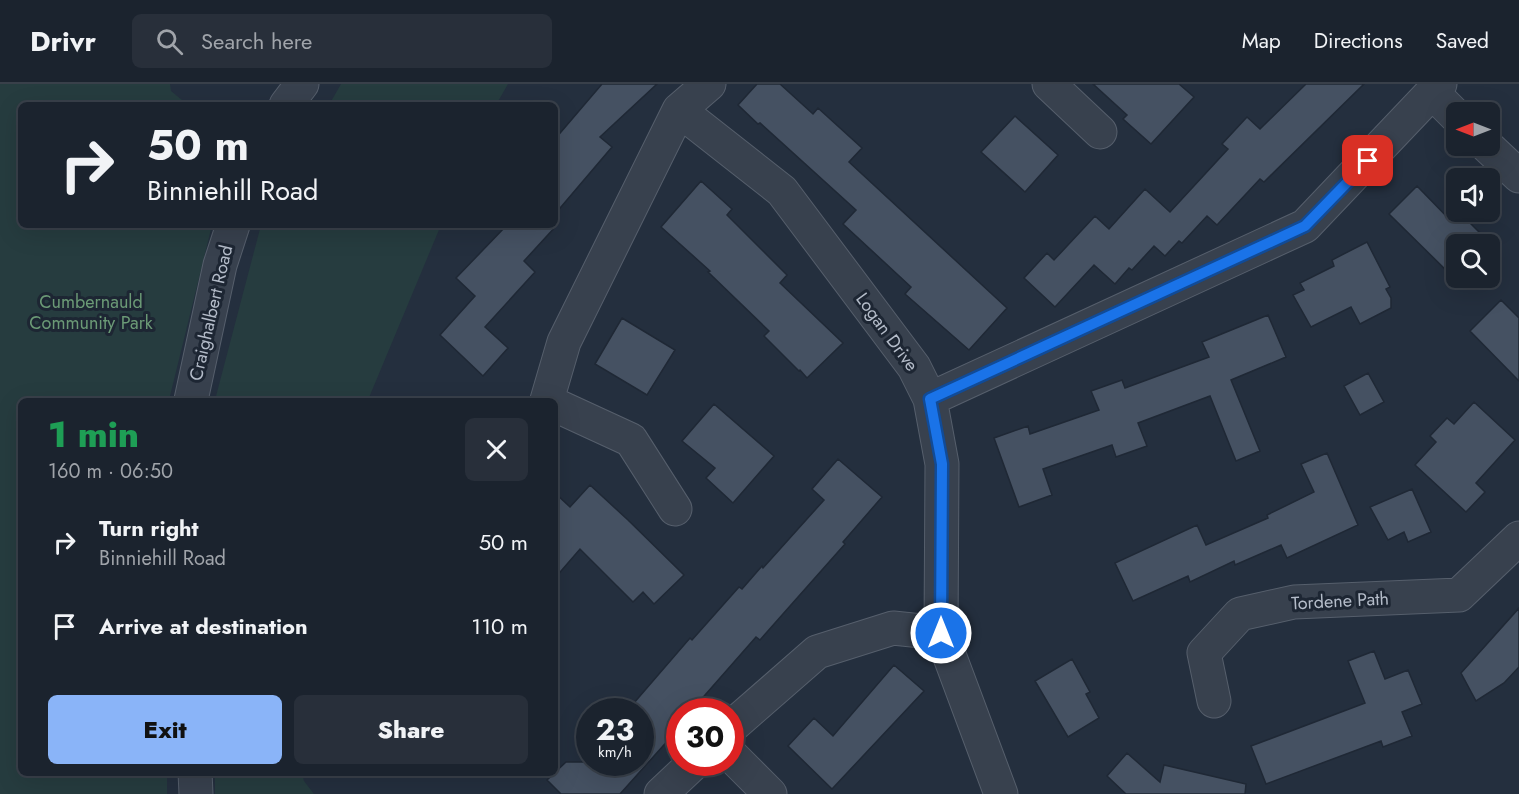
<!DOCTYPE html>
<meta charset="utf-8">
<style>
:root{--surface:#1b232e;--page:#282f3a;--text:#f1f3f6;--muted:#a0a4aa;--line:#39404a;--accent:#8ab4f8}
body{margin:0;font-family:Jost,sans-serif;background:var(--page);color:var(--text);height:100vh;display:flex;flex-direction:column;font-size:22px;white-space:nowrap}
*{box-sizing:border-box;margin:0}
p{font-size:20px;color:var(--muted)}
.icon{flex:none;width:33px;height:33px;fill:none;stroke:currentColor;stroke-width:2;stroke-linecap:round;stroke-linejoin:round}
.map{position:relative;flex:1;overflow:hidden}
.details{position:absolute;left:18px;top:314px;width:540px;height:378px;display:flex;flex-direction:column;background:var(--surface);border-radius:9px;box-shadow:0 6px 24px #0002,0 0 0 2px var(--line)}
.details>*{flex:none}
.banner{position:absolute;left:18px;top:18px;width:540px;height:126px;border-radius:9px;box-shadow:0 6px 24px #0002,0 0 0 2px var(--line);background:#1b232e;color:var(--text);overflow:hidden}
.needle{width:39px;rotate:270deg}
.fabs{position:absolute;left:1446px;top:18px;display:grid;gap:12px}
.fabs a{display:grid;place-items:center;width:54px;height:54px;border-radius:9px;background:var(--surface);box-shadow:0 6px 24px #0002,0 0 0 2px var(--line);font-size:30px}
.speed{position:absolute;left:576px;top:614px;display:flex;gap:12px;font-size:30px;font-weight:700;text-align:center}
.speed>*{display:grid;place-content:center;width:78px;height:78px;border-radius:50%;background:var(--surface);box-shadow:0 6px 24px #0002,0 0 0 2px var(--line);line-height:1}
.speed small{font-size:15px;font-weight:400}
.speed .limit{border:9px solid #d22;background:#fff;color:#111}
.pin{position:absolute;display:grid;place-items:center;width:51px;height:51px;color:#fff;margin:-26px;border-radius:12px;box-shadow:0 3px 9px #0006}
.me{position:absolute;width:66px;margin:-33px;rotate:0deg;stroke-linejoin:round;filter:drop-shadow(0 0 4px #0008)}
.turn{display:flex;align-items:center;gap:21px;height:126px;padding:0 30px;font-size:27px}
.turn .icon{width:78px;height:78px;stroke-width:2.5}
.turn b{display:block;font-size:42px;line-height:51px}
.round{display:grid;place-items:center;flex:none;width:63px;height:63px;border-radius:9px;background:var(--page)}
.overview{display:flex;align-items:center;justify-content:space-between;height:102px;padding:0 30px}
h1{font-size:36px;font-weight:800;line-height:45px;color:#1e9e55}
.button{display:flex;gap:12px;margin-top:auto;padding:12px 30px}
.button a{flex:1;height:69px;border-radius:9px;background:var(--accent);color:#111;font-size:24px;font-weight:800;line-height:69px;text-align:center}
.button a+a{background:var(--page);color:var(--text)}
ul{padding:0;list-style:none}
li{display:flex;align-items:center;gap:18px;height:84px;padding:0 30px}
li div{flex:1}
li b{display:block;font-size:22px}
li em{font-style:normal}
header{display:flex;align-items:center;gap:36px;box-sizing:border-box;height:84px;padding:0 30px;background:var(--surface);border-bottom:2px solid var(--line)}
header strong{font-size:28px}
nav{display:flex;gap:33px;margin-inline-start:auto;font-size:21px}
.search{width:420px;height:54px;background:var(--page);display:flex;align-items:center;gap:15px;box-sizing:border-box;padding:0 21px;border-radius:9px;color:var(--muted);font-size:22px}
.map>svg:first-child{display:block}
.green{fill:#263c3f}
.building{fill:#455162;stroke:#1f2835;stroke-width:1.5}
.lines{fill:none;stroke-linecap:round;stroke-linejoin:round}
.minor-casing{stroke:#565f6c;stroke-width:35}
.minor{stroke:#38414e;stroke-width:33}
.route-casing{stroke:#114b97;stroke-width:15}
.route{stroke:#1a73e8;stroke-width:10}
.labels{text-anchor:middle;stroke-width:6;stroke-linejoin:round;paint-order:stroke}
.park-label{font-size:18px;fill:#6b9a76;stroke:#1d2633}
.street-label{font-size:18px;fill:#b4bcc9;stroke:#1d2633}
</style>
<header>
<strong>Drivr</strong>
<div class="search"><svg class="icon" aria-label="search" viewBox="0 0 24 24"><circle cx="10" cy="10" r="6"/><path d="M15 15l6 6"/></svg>Search here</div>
<nav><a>Map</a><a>Directions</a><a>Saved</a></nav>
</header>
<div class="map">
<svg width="1519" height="710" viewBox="0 0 1519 710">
<rect width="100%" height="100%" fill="#242f3e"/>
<path class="green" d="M0 0H170L171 7 188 21H21V141H212L169 316H21V688L167 689V710H0Z
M341 0H508L496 21H329Z
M261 141H441L368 316H215Z
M215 689H302L304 697 314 710H215Z"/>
<path class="building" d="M602 0H657L600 53 612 63 555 130V55Z
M757 0H780L813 30 818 24 862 64 849 78 1007 224 969 266 905 210 911 203 843 140 856 126 760 39 758 40 738 21Z
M1093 0H1179L1194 13 1151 60 1123 35 1127 31Z
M1306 0H1364L1264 98 1260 95 1217 141 1207 132 1182 159 1179 157 1165 172 1154 162 1132 186 1129 184 1115 200 1094 181 1055 223 1024 194 1047 169 1054 176 1095 132 1109 145 1145 105 1170 128 1228 65 1222 60 1247 33 1260 45Z
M1015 32 1058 71 1025 108 981 68Z
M701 97 732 125 727 131 787 191 780 199 843 259 807 294 800 286 799 287 764 252 769 247 708 188 710 187 661 143Z
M1417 102 1452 138 1461 130 1491 160 1490 162 1456 160V191L1453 193 1389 130Z
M507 141H557L524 177 535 188 485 243 508 264 483 292 440 251 475 212 456 194Z
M1367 158 1390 203 1386 205 1391 214V224L1360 240 1351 223 1311 243 1293 211 1304 206 1300 199 1334 182 1332 176Z
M1501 216 1519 234V297L1470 247Z
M1268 231 1286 273 1231 296 1260 367 1236 377 1210 312 1138 339 1147 362 1116 373 1112 361 1043 385 1052 411 1019 423 994 354 1028 342 1030 350 1099 326 1091 307 1122 296 1125 304 1209 273 1202 258Z
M622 234 675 266 647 311 595 280Z
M1368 289 1384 318 1360 331 1344 302Z
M1474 318 1515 356 1476 399 1485 408 1466 428 1415 381 1436 358 1430 352 1447 334 1454 340Z
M714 320 774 372 733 419 706 394 715 384 682 357Z
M1327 369 1358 441 1287 474 1281 461 1235 481 1234 477 1190 498 1188 492 1133 517 1115 479 1197 441 1206 461 1268 434 1267 431 1314 408 1301 380Z
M838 375 882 413 843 458 845 460 760 556 756 553 691 627H680V643L620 710H561L547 696 566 678H640V627H627L690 554 692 556 739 503 742 505 762 482 763 484 824 416 812 405Z
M590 401 628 436 684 491 654 520 643 508 633 518 580 465 555 494V409L570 423Z
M1412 405 1431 448 1408 458 1404 448 1388 456 1370 423Z
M1519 524V583L1504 599 1476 617 1461 589Z
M1374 567 1385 595 1408 586 1422 620 1402 628 1412 652 1383 663 1381 657 1266 700 1251 662 1365 619 1348 577Z
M1072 575 1090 608 1086 610 1099 634 1068 653 1035 597Z
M894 581 924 607 832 705 788 662 814 634 833 652Z
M1127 669 1160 698 1164 681 1246 700 1245 710H1126L1107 692Z"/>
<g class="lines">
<g class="minor-casing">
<path id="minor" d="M1049 0 1100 48
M1433 9 1456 32
M286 21 302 0
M679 26 782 107 914 283 930 315 942 380 941 549 1001 710
M1487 62 1519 92
M930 315 1305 142 1440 0
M191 316 220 181 233 141
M547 316 564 258 679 26 709 0
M555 321 631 356 675 425
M1214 617 1204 569 1240 530 1294 518 1459 511 1519 454
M730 644 817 568 893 544 941 549
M730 670 770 710
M195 688 196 710
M661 710 695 678"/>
</g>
<use href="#minor" class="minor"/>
</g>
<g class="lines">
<g class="route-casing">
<path id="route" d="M941 549 942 380 930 315 1305 142 1368 77"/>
</g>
<use href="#route" class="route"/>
</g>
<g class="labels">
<g class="park-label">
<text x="91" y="224">Cumbernauld<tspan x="91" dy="21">Community Park</tspan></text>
</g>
<g class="street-label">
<text transform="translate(211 229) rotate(-77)" y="6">Craighalbert Road</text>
<text transform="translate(887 248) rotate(54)" y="6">Logan Drive</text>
<text transform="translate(1340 517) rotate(-3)" y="6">Tordene Path</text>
</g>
</g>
</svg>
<div class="fabs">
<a><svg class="needle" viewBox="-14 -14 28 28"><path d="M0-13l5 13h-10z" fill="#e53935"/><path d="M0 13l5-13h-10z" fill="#a0a4aa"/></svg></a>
<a><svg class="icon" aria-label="sound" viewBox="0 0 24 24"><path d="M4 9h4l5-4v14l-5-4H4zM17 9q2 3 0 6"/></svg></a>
<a><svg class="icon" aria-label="search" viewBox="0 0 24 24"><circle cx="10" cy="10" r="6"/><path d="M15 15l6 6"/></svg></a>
</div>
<div class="speed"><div>23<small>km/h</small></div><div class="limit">30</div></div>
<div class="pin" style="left:1368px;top:77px;background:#d93025"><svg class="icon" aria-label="arrive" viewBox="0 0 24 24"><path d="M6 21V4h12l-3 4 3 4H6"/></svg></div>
<svg class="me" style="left:941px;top:549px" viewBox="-20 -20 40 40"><circle r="17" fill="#1a73e8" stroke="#fff" stroke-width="3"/><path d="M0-11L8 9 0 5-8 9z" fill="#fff"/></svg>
<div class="banner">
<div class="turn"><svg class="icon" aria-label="right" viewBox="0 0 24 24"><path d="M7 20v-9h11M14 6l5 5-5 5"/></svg><div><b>50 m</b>Binniehill Road</div></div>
</div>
<section class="details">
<div class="overview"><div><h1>1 min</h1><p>160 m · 06:50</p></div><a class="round"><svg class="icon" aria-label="close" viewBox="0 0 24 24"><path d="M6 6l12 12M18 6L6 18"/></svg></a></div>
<ul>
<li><svg class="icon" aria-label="right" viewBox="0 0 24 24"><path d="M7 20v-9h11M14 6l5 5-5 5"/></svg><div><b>Turn right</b><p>Binniehill Road</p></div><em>50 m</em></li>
<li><svg class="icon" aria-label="arrive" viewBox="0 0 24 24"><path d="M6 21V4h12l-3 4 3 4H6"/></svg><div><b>Arrive at destination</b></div><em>110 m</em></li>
</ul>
<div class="button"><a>Exit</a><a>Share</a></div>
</section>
</div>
